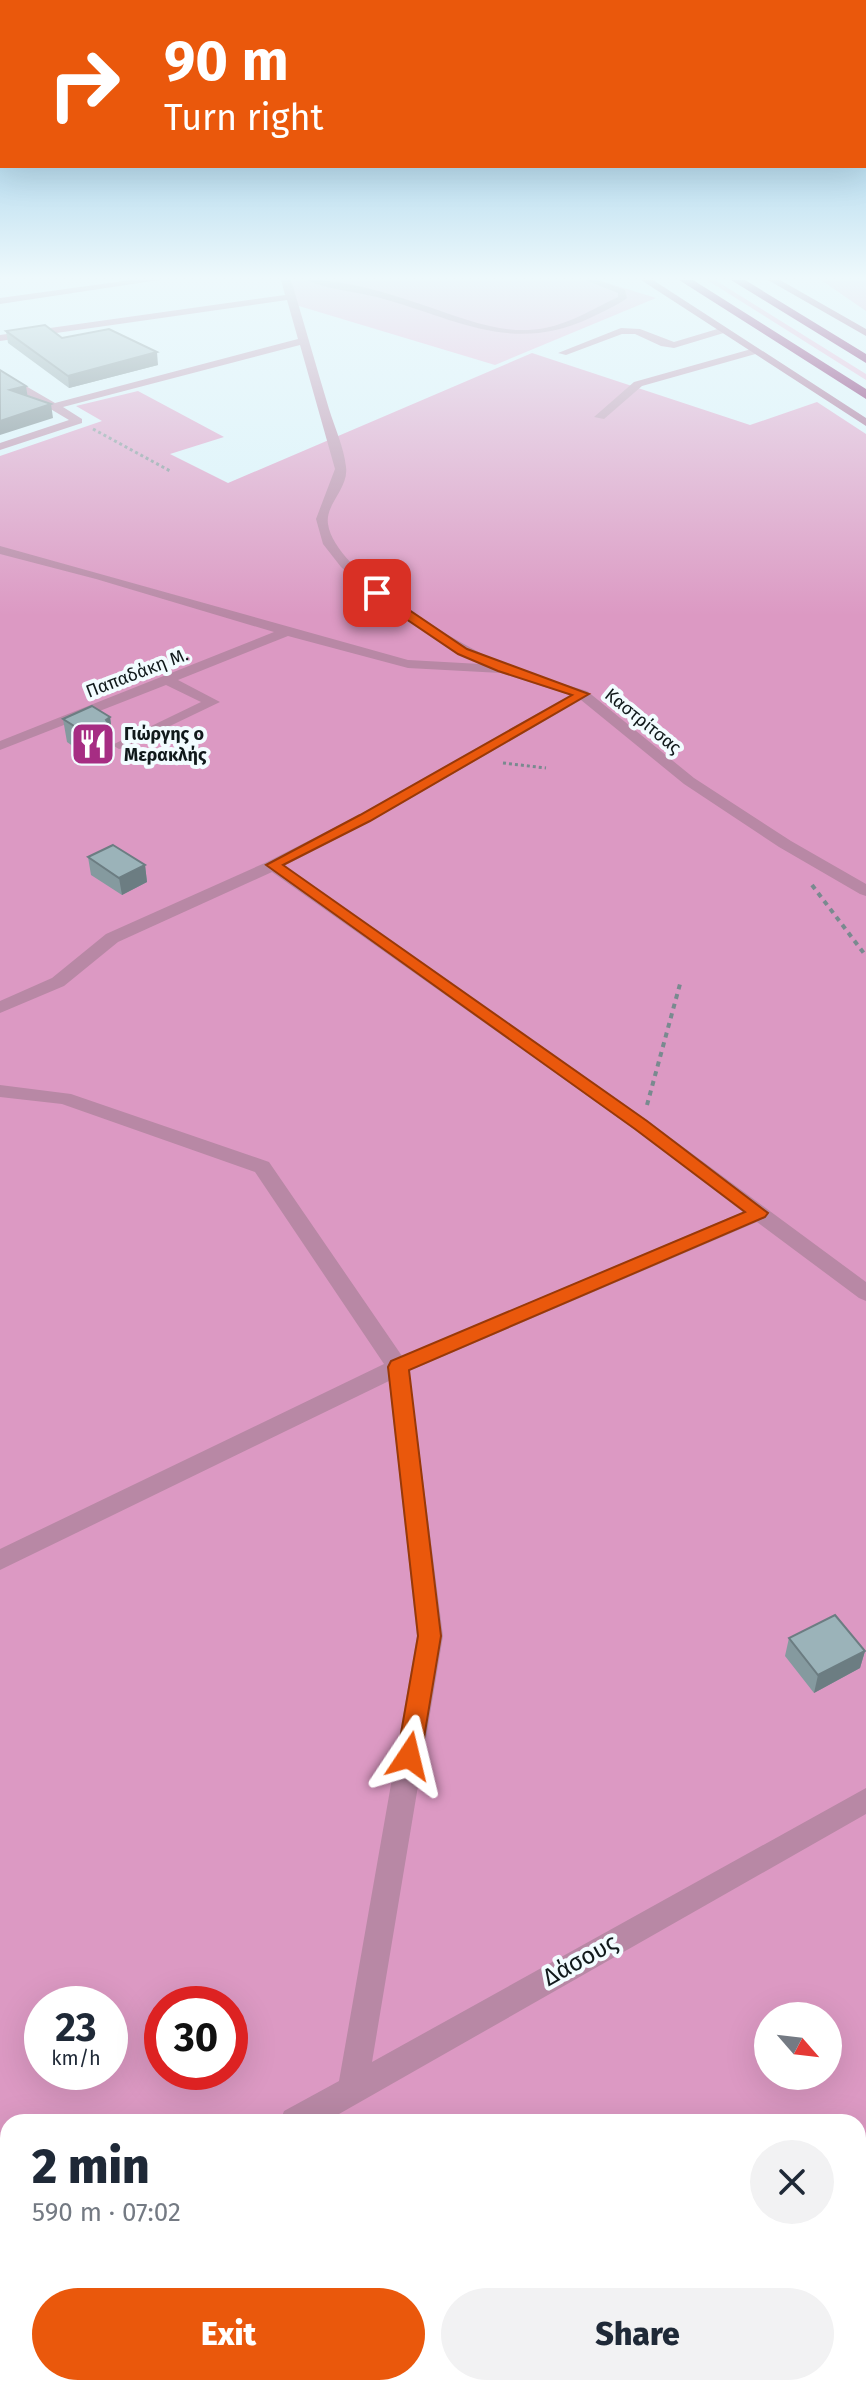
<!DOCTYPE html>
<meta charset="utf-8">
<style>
:root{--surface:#fff;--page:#f2f2f3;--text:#1f2937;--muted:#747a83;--accent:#ea580c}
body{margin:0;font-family:"Fira Sans",sans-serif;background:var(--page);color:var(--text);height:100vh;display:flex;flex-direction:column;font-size:30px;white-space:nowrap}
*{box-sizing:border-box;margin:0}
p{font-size:26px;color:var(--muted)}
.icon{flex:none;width:44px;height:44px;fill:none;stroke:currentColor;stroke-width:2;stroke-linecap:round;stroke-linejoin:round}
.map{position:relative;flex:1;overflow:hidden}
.side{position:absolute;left:0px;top:2114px;width:866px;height:282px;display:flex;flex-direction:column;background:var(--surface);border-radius:24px 24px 0 0;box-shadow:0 8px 32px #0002}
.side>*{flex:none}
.banner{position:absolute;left:0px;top:0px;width:866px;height:168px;box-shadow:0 8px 32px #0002;background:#ea580c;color:#fff;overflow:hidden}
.needle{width:52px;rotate:118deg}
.fabs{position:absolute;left:754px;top:2002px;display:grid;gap:16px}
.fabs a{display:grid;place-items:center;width:88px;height:88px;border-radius:50%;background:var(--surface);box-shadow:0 8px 32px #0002;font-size:40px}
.speed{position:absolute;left:24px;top:1986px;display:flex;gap:16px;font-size:40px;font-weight:700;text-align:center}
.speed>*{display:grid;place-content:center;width:104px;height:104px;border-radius:50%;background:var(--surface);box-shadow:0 8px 32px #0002;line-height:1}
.speed small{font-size:20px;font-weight:400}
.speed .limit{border:12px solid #d22;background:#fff;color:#111}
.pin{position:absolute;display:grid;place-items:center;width:68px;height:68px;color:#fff;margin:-34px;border-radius:16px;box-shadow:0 4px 12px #0006}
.me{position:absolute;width:88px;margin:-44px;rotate:10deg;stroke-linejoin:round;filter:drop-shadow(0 0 6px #0008)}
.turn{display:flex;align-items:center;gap:28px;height:168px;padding:0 32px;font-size:36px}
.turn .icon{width:104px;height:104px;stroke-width:2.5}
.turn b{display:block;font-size:56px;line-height:68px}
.round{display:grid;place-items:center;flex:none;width:84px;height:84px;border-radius:42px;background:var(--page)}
.head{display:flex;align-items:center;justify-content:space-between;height:136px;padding:0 32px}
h1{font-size:48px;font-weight:800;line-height:60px}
.action{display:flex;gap:16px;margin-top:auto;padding:16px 32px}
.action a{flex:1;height:92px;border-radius:48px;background:var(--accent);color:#fff;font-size:32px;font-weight:800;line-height:92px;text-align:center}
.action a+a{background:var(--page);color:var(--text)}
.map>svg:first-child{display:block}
.green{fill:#e7aacf}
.forest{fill:#dc99c3;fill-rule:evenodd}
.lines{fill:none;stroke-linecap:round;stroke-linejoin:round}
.path-far1{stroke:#798a8f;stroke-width:3;stroke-dasharray:3 3;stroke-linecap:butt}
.path{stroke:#798a8f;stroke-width:4;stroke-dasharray:5 5;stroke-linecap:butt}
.lane{fill:#b888a5;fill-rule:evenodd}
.street{fill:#b888a5;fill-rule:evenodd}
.secondary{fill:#9a5682;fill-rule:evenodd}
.highway{fill:#6d0053;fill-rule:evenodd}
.wall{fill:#859a9f}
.shaded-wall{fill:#6c7d82}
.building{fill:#9bb3b9;stroke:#6c7d82;stroke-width:2}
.route{fill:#ea580c;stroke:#983908;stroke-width:2}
.labels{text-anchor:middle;stroke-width:8;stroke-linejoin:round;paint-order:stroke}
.far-street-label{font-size:18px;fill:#10191b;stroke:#f2fcff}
.far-poi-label{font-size:18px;font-weight:bold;fill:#10191b;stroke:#f2fcff;text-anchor:start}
.near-street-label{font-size:24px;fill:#10191b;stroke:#f2fcff}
</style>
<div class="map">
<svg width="866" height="2395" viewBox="0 0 866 2395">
<rect width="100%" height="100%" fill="#d9f2f9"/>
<path class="green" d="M283 280H598L656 298 495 365 289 303Z
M707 280H715L866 374V380Z
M821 280H866V311Z"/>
<path class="forest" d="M532 353 750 425 817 402 866 434V2395H0V456L102 421 76 406 138 391 224 437 170 454 228 483ZM42 2004H110V2072H42ZM162 2004H230V2072H162ZM768 2016H828V2076H768ZM8 2122H858V2388H8Z"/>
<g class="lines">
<path class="path-far1" d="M93 429 172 472
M503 763 546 768"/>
<path class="path" d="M812 885 866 956
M647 1105 680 984"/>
<path class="lane" d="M307 280C347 280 388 293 426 306 465 319 504 336 545 328 571 323 595 308 618 297V293L585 280H598L625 290 627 298C616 306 602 312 590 318 513 354 458 320 384 299 361 292 327 290 307 280Z
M724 327 727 332 674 348 661 346 635 334H622L566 355 558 353 621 328 640 329 674 342Z"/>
<path class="street" d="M131 280H159L0 304V298Z
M281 280H291C304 323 316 366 329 409 335 428 344 448 346 467 349 488 325 504 328 524 335 573 453 640 495 660L496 664 587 691 694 778 791 841 866 884V896L860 894 779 847 684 784 581 700 371 821 284 866 648 1121 866 1282V1301L859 1298 757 1222 409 1371 443 1636 372 2062 866 1788V1814L325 2122H280L284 2111 339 2081 417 1636 389 1381 0 1570V1549L384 1364 255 1172 62 1104 0 1097V1085L71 1094 269 1162 402 1356 743 1212 634 1129 272 872 118 942 64 986 0 1013V1001L52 978 106 934 267 862 359 815 570 695 501 673 408 668 288 636 178 680 220 702 124 748 119 749 112 745 201 702 166 685 0 750V741L274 632 96 579 0 554V546L408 660 480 664 389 608 341 567 323 544 316 519 335 469 300 345 63 407 82 419V423L0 450V443L69 420 0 379V371L55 403 298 339 287 300 0 341V335L285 295Z
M755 348 759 349V353L642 386 604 419 594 417 634 382Z
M8 2281V2315L0 2318V2284Z"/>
<path class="secondary" d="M641 280H653L866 418V426Z
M768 280H780L866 329V336Z"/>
<path class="highway" d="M679 280H693L866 389V399Z
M731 280H745L866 354V363Z"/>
</g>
<path class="wall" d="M6 331 158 365 69 388 8 343Z
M110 717 113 741 111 743 112 748 90 758 67 742 63 719Z
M88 857 145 865 147 882 122 895 91 875Z
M789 1638 865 1651 860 1668 814 1693 785 1656Z"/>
<path class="shaded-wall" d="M157 352 158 365 69 388 68 376Z
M26 386 28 399 10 390Z
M51 404 53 418 0 435V421Z
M110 717 113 741 111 743 112 748 90 758 87 734Z
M145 865 147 882 122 895 119 878Z
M865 1651 860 1668 814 1693 818 1675Z"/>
<path class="building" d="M45 325 62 338 109 329 157 352 68 376 6 331Z
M0 370 26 386 10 390 51 404 0 421Z
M92 706 110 717 106 720 109 724 87 734 63 719Z
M113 845 145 865 119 878 88 857Z
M835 1615 865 1651 818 1675 789 1638Z"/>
<linearGradient id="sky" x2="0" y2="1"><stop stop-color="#6db5dd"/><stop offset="0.45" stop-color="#eef9fc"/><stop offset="1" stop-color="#eef9fc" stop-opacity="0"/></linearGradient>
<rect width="866" height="616" fill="url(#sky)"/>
<path class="route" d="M372 591H381L467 649 589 694 370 821 283 865 647 1121 768 1213 765 1217 409 1370 441 1636 421 1756 418 1764 409 1767 401 1764 397 1756 418 1636 388 1367 391 1361 745 1212 635 1129 266 865 360 815 572 695 498 671 458 654 372 596Z"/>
<defs>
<g id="restaurant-square" transform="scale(2.3)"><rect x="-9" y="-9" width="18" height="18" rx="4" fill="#a62d83" stroke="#f2fcff"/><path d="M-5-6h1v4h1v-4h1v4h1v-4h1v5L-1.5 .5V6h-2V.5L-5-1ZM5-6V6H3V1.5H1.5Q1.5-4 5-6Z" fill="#fff"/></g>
</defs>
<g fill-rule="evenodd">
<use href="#restaurant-square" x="93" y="744"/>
</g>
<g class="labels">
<g class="far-street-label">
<text transform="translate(137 673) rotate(-21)" y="6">Παπαδάκη Μ.</text>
<text transform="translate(643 721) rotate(39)" y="6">Καστρίτσας</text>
</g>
<g class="far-poi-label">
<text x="124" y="740">Γιώργης ο<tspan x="124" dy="21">Μερακλής</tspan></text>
</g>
<g class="near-street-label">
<text transform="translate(580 1960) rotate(-29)" y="8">Δάσους</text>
</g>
</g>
</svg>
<div class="fabs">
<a><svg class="needle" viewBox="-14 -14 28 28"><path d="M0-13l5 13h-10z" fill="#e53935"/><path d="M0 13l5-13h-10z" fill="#747a83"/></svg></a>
</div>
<div class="speed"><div>23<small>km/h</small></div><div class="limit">30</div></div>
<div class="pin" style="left:377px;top:593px;background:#d93025"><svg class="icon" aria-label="arrive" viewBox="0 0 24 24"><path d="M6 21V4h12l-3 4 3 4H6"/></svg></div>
<svg class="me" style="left:409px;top:1756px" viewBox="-20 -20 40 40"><path d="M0-17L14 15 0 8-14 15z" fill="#ea580c" stroke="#fff" stroke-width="4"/></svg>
<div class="banner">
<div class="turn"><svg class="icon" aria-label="right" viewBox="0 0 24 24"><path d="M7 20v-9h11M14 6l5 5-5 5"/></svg><div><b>90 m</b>Turn right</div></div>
</div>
<section class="side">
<div class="head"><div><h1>2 min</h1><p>590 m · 07:02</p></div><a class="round"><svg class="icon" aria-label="close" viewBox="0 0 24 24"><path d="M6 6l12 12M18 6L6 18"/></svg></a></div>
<div class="action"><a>Exit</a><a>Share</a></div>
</section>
</div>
